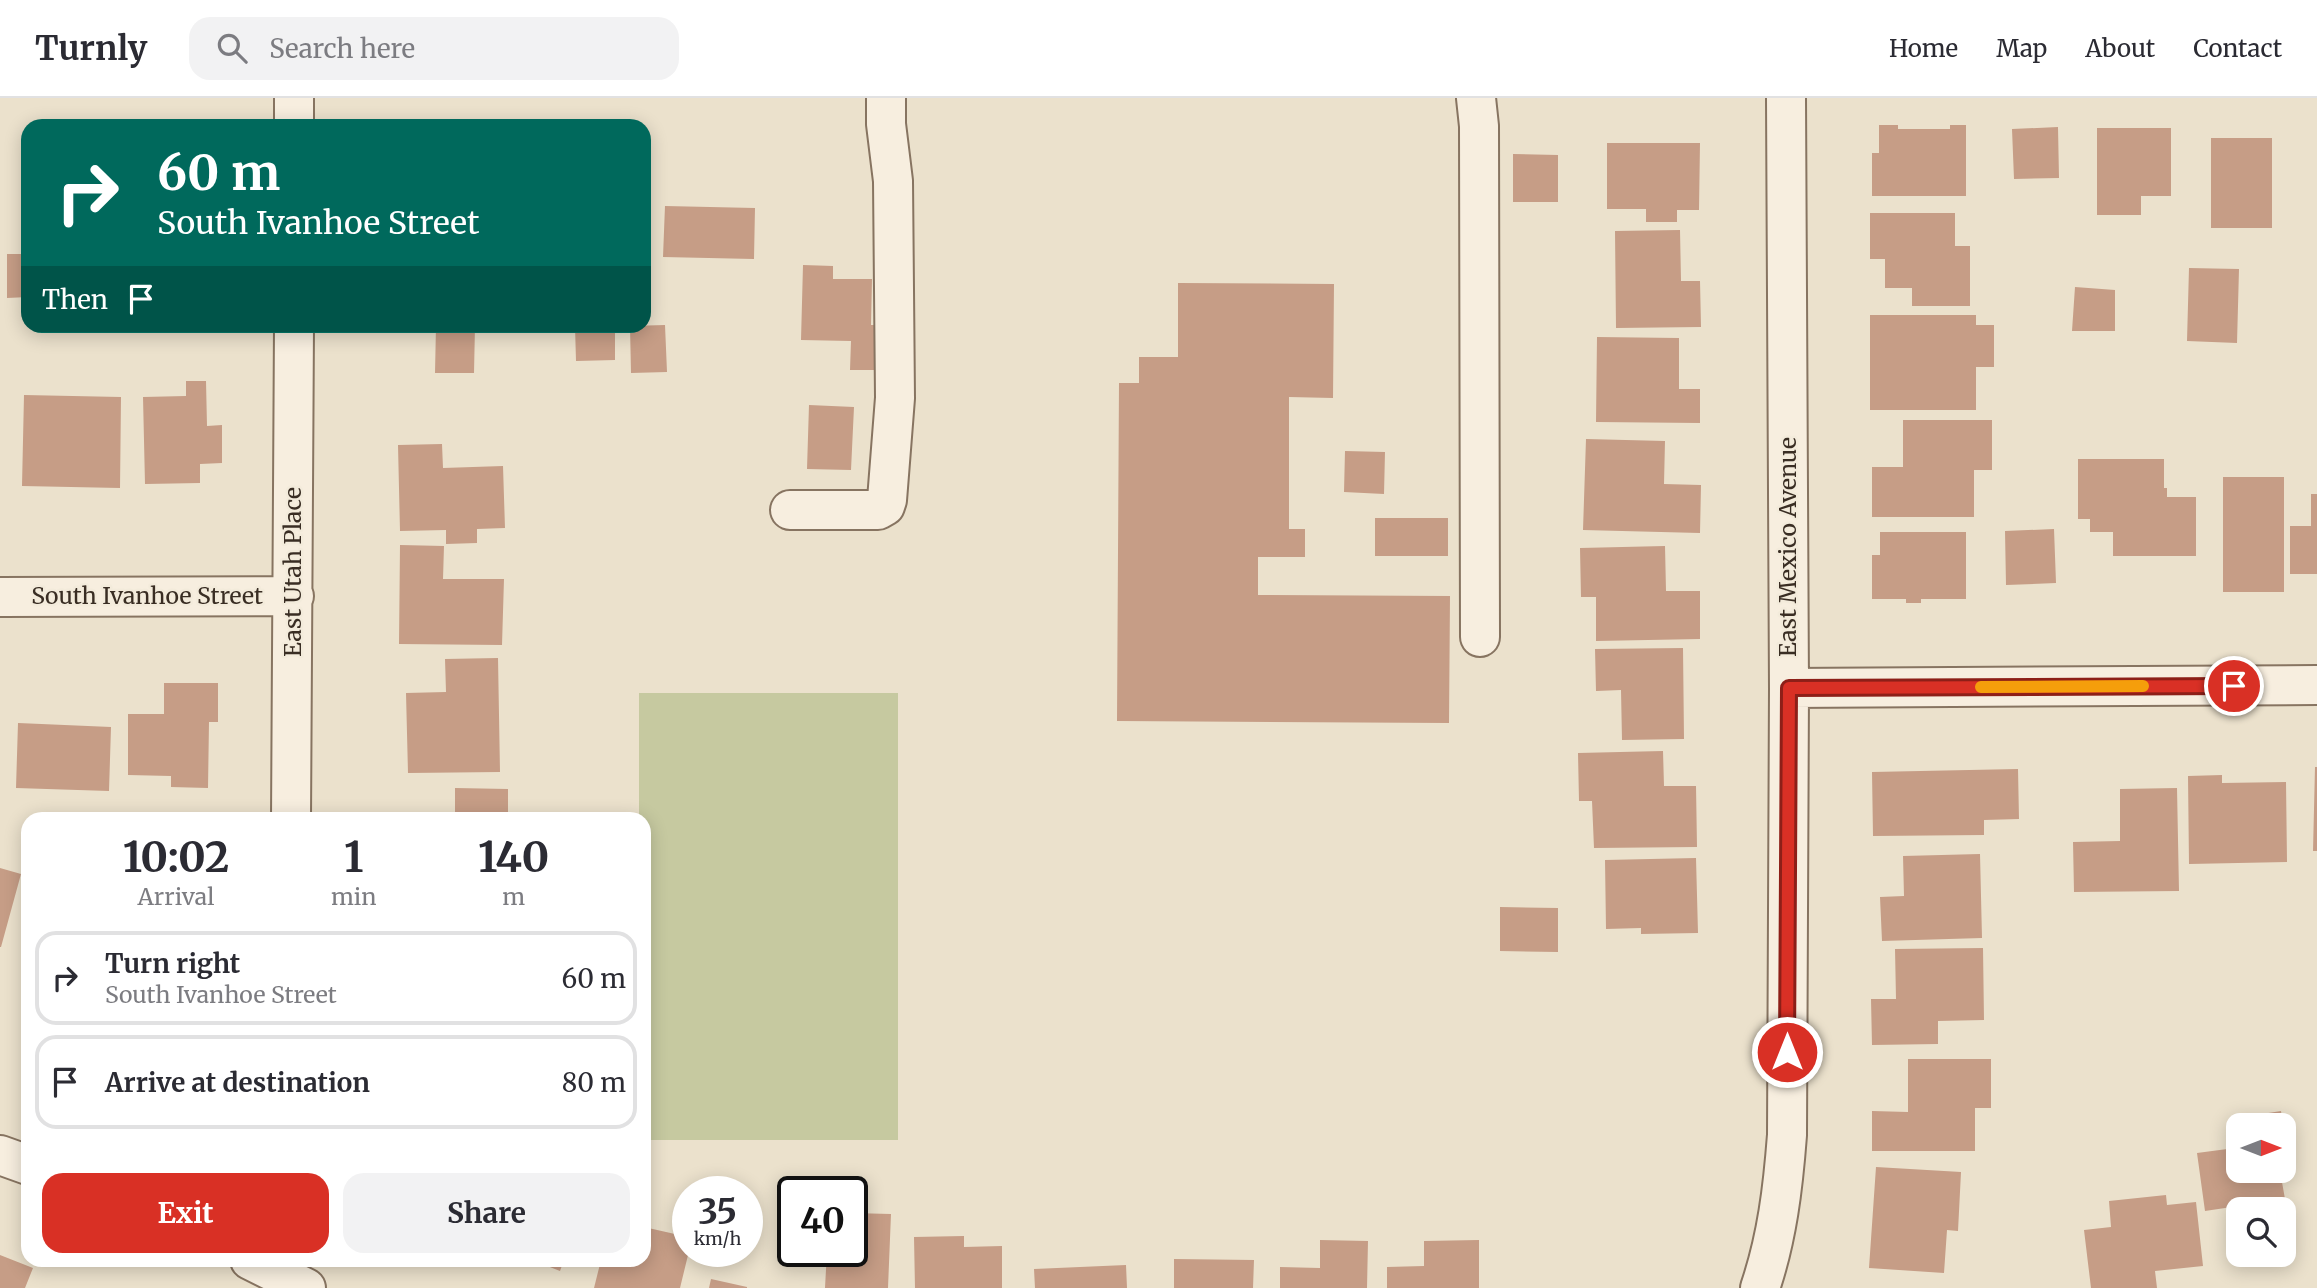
<!DOCTYPE html>
<style>
:root{--surface:#fff;--page:#f2f2f3;--text:#2b2b33;--muted:#7c7c81;--line:#e1e1e2;--accent:#d93025}
body{margin:0;font-family:Merriweather,serif;background:var(--page);color:var(--text);height:100vh;display:flex;flex-direction:column;font-size:26px;white-space:nowrap}
*{box-sizing:border-box;margin:0}
p{font-size:23px;color:var(--muted)}
.icon{flex:none;width:38px;height:38px;fill:none;stroke:currentColor;stroke-width:2;stroke-linecap:round;stroke-linejoin:round}
.map{position:relative;flex:1;overflow:hidden}
.drawer{position:absolute;left:21px;top:714px;width:630px;height:455px;display:flex;flex-direction:column;background:var(--surface);border-radius:21px;box-shadow:0 4px 18px #0003}
.drawer>*{flex:none}
.top-card{position:absolute;left:21px;top:21px;width:630px;height:214px;border-radius:21px;box-shadow:0 4px 18px #0003;background:#00695c;color:#fff;overflow:hidden}
.needle{width:46px;rotate:90deg}
.tools{position:absolute;left:2226px;top:1015px;display:grid;gap:14px}
.tools a{display:grid;place-items:center;width:70px;height:70px;border-radius:14px;background:var(--surface);box-shadow:0 4px 18px #0003;font-size:35px}
.speed{position:absolute;left:672px;top:1078px;display:flex;gap:14px;font-size:35px;font-weight:700;text-align:center}
.speed>*{display:grid;place-content:center;width:91px;height:91px;border-radius:50%;background:var(--surface);box-shadow:0 4px 18px #0003;line-height:1}
.speed small{font-size:18px;font-weight:400}
.speed .limit{border:4px solid #111;border-radius:10px;background:#fff;color:#111}
.pin{position:absolute;display:grid;place-items:center;width:60px;height:60px;color:#fff;margin:-30px;border:4px solid #fff;border-radius:50%;box-shadow:0 2px 7px #0007}
.me{position:absolute;width:77px;margin:-38px;rotate:0deg;stroke-linejoin:round;filter:drop-shadow(0 0 5px #0008)}
.turn{display:flex;align-items:center;gap:24px;height:147px;padding:0 21px;font-size:32px}
.turn .icon{width:91px;height:91px;stroke-width:2.5}
.turn b{display:block;font-size:49px;line-height:60px}
.then{display:flex;align-items:center;height:66px;padding:0 21px;background:#0003;gap:14px;font-size:26px}
.eta{display:flex;justify-content:space-evenly;align-items:center;height:119px;text-align:center}
.eta b{font-size:42px;font-weight:700;line-height:49px}
.cta{display:flex;gap:14px;margin-top:auto;padding:14px 21px}
.cta a{flex:1;height:80px;border-radius:21px;background:var(--accent);color:#fff;font-size:28px;font-weight:700;line-height:80px;text-align:center}
.cta a+a{background:var(--page);color:var(--text)}
ul{padding:0;list-style:none}
li{display:flex;align-items:center;gap:21px;height:94px;margin:0 14px 10px;padding:0 7px;border:4px solid var(--line);border-radius:21px}
li div{flex:1}
li b{display:block;font-size:26px}
li em{font-style:normal}
header{display:flex;align-items:center;gap:42px;box-sizing:border-box;height:98px;padding:0 35px;background:var(--surface);border-bottom:2px solid var(--line)}
header strong{font-size:33px}
nav{display:flex;gap:38px;margin-inline-start:auto;font-size:24px}
.search{width:490px;height:63px;background:var(--page);display:flex;align-items:center;gap:18px;box-sizing:border-box;padding:0 24px;border-radius:21px;color:var(--muted);font-size:26px}
.map>svg:first-child{display:block}
.green{fill:#c6c9a0}
.building{fill:#c69d86}
.lines{fill:none;stroke-linecap:round;stroke-linejoin:round}
.minor-casing{stroke:#877461;stroke-width:42}
.minor{stroke:#f7eedf;stroke-width:38}
.route-casing{stroke:#8d1f18;stroke-width:18}
.route{stroke:#d93025;stroke-width:12}
.slow{stroke:#f59e0b;stroke-width:12}
.labels{text-anchor:middle;stroke-width:5;stroke-linejoin:round;paint-order:stroke}
.street-label{font-size:23px;fill:#392d23;stroke:#f3ebdb}
</style>
<header>
<strong>Turnly</strong>
<div class="search"><svg class="icon" aria-label="search" viewBox="0 0 24 24"><circle cx="10" cy="10" r="6"/><path d="M15 15l6 6"/></svg>Search here</div>
<nav><a>Home</a><a>Map</a><a>About</a><a>Contact</a></nav>
</header>
<div class="map">
<svg width="2317" height="1190" viewBox="0 0 2317 1190">
<rect width="100%" height="100%" fill="#ebe1cc"/>
<path class="green" d="M639 595H898V1042H644V721H639Z"/>
<path class="building" d="M1879 27H1898V31H1950V27H1966V98H1872V55H1879Z
M2058 29 2059 80 2014 81 2012 31Z
M2097 30H2171V98H2141V117H2097Z
M2211 40H2272V130H2211Z
M1607 45H1700L1699 112H1677V124H1646V111H1607Z
M1513 56 1558 57V104H1513Z
M665 108 755 110 754 161 663 159Z
M1870 115H1955V148H1970V208H1912V190H1885V161H1870Z
M1680 132 1681 183H1700L1701 229 1616 230 1615 133Z
M7 156H28V199L7 200Z
M803 167 833 168V181H872L871 227H885L883 272H850L851 243 801 242Z
M2189 170 2239 171 2237 245 2187 243Z
M1178 185 1334 186 1333 300 1289 299V431H1305V459H1258V497L1450 498 1449 625 1117 623 1119 285H1139V259H1178Z
M2075 189 2115 192V233H2072Z
M1870 217H1976V227H1994V269H1976V312H1870Z
M665 227 667 274 631 275 630 228Z
M436 228H475L474 275H435Z
M575 228H615V262L576 263Z
M1597 239 1679 240V291H1700V325L1596 324Z
M186 283H206L207 328 222 327V365L200 366V385L145 386 143 299 186 298Z
M24 297 121 299 120 390 22 388Z
M809 307 854 309 851 372 807 371Z
M1903 322H1992V372H1974V419H1872V369H1903Z
M1586 341 1665 343 1664 386 1701 387 1700 435 1583 432Z
M442 346 443 370 503 368 505 430 477 431V445L446 446V432L400 433 398 347Z
M1345 353 1385 354 1384 396 1344 394Z
M2078 361H2164V390H2167V399H2196V458H2113V434H2090V421H2078Z
M2223 379H2284V494H2223Z
M2311 396H2317V476H2290V428H2311Z
M1375 420H1448V458H1375Z
M2054 431 2056 485 2006 487 2005 433Z
M1880 434H1966V501H1921V505H1906V501H1872V457H1880Z
M400 447 444 448 443 481H504L502 547 399 546Z
M1665 448 1666 493H1700V541L1596 543V499H1581L1580 450Z
M1683 550 1684 641 1622 642 1621 592 1596 593 1595 551Z
M498 560 500 674 408 675 406 595 446 594 445 561Z
M164 585H218V624H209L208 690 171 689V678L128 677V616H164Z
M18 625 111 629 109 693 16 690Z
M1663 653 1664 688H1696L1697 749 1594 750 1592 703H1579L1578 655Z
M2315 669H2317V753H2313Z
M2018 671 2019 721 1984 722V737L1873 738 1872 674Z
M2222 677V685L2286 684 2287 764 2189 766 2188 678Z
M455 690 508 691V721H455Z
M2177 690 2179 793 2074 794 2073 744 2120 743V691Z
M1980 756 1982 840 1882 843 1880 799 1904 798 1903 758Z
M1696 760 1698 835 1641 836V830L1606 831 1605 762Z
M0 770 21 776 1 849H0Z
M1500 809 1558 810V854L1500 853Z
M1983 850 1984 922 1938 923V946L1872 947 1871 901H1896L1895 851Z
M1908 961H1991V1010H1975V1053H1872V1013L1908 1014Z
M2281 1013 2283 1027H2238V1073H2280L2285 1101 2205 1113 2197 1055 2235 1050 2231 1021Z
M1876 1069 1961 1074 1958 1133 1947 1132 1944 1175 1869 1170Z
M2166 1097 2167 1107 2196 1104 2203 1168 2155 1173 2157 1190H2091L2084 1132 2111 1129 2109 1103Z
M852 1115 891 1116 888 1190H825L827 1153H852Z
M644 1129 688 1139 689 1153 680 1190H594L601 1162H644Z
M964 1138V1149L1002 1148V1190H915L914 1139Z
M1320 1142 1368 1143 1367 1190H1280V1169L1320 1170Z
M1479 1142V1190H1387V1169L1424 1168V1143Z
M0 1157 33 1170 25 1190H0Z
M1174 1161 1254 1162 1253 1190H1174Z
M532 1162H564L560 1173Z
M1126 1167 1127 1190H1035L1034 1171Z
M711 1181 747 1189V1190H709Z"/>
<g class="lines">
<g class="minor-casing">
<path id="minor" d="M294 0V28
M1476 0 1479 28 1480 539
M790 412H878L885 408 887 402 895 300 893 83 886 26V0
M0 499 294 498
M1789 590 2317 587
M291 721 294 228
M0 1057 28 1067
M250 1162 306 1190
M1760 1190C1777 1140 1783 1090 1787 1037L1789 590 1786 0"/>
</g>
<use href="#minor" class="minor"/>
</g>
<g class="lines">
<g class="route-casing">
<path id="route" d="M1787 954 1789 590 2234 588"/>
</g>
<use href="#route" class="route"/>
<path class="slow" d="M1981 589 2143 588"/>
</g>
<g class="labels">
<g class="street-label">
<text transform="translate(1788 449) rotate(-90)" y="8">East Mexico Avenue</text>
<text transform="translate(293 474) rotate(-90)" y="8">East Utah Place</text>
<text x="147" y="506">South Ivanhoe Street</text>
</g>
</g>
</svg>
<div class="tools">
<a><svg class="needle" viewBox="-14 -14 28 28"><path d="M0-13l5 13h-10z" fill="#e53935"/><path d="M0 13l5-13h-10z" fill="#7c7c81"/></svg></a>
<a><svg class="icon" aria-label="search" viewBox="0 0 24 24"><circle cx="10" cy="10" r="6"/><path d="M15 15l6 6"/></svg></a>
</div>
<div class="speed"><div>35<small>km/h</small></div><div class="limit">40</div></div>
<div class="pin" style="left:2234px;top:588px;background:#d93025"><svg class="icon" aria-label="arrive" viewBox="0 0 24 24"><path d="M6 21V4h12l-3 4 3 4H6"/></svg></div>
<svg class="me" style="left:1787px;top:954px" viewBox="-20 -20 40 40"><circle r="17" fill="#d93025" stroke="#fff" stroke-width="3"/><path d="M0-11L8 9 0 5-8 9z" fill="#fff"/></svg>
<div class="top-card">
<div class="turn"><svg class="icon" aria-label="right" viewBox="0 0 24 24"><path d="M7 20v-9h11M14 6l5 5-5 5"/></svg><div><b>60 m</b>South Ivanhoe Street</div></div>
<div class="then">Then<svg class="icon" aria-label="arrive" viewBox="0 0 24 24"><path d="M6 21V4h12l-3 4 3 4H6"/></svg></div>
</div>
<section class="drawer">
<div class="eta">
<div><b>10:02</b><p>Arrival</p></div>
<div><b>1</b><p>min</p></div>
<div><b>140</b><p>m</p></div>
</div>
<ul>
<li><svg class="icon" aria-label="right" viewBox="0 0 24 24"><path d="M7 20v-9h11M14 6l5 5-5 5"/></svg><div><b>Turn right</b><p>South Ivanhoe Street</p></div><em>60 m</em></li>
<li><svg class="icon" aria-label="arrive" viewBox="0 0 24 24"><path d="M6 21V4h12l-3 4 3 4H6"/></svg><div><b>Arrive at destination</b></div><em>80 m</em></li>
</ul>
<div class="cta"><a>Exit</a><a>Share</a></div>
</section>
</div>
